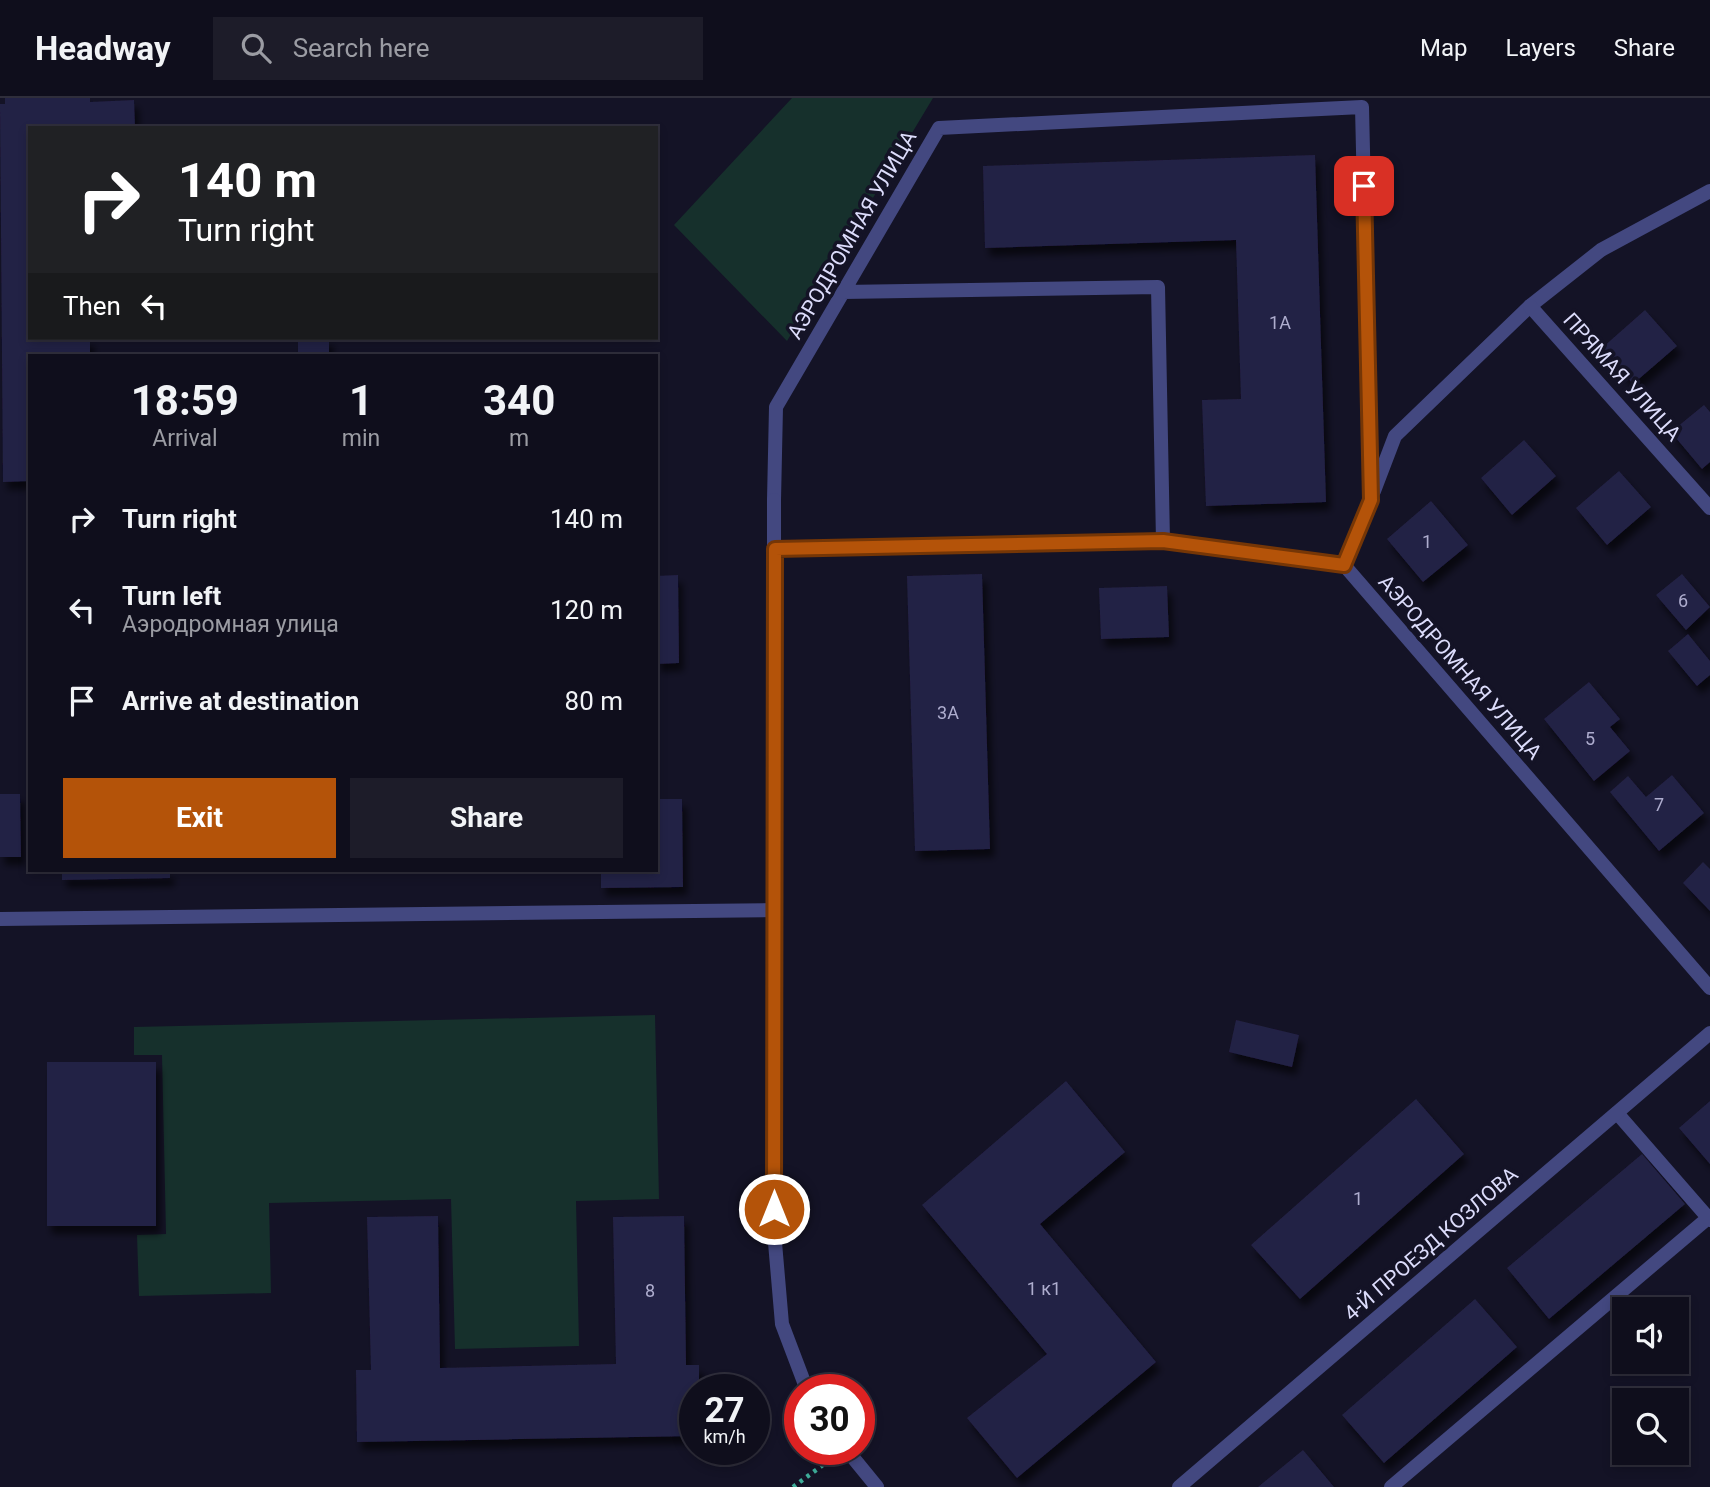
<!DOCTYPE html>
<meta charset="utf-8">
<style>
:root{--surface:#0f0e1c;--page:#1d1c29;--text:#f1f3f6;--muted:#9b9ca3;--line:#2f2e3b;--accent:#b45309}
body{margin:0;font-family:Roboto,sans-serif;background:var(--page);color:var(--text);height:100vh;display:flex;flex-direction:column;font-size:26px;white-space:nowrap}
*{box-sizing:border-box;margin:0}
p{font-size:23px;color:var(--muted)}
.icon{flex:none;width:38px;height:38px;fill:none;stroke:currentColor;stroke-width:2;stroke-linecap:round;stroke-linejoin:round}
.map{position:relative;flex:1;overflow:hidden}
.sheet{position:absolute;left:28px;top:256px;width:630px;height:518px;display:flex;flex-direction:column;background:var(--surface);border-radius:0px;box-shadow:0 4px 10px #0003,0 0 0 2px var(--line)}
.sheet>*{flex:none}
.hud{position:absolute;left:28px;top:28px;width:630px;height:214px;border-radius:0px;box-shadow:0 4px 10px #0003,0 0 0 2px var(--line);background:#202124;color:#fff;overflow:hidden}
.controls{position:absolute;left:1612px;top:1199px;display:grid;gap:14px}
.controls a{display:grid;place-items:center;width:77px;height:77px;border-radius:0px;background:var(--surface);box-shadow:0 4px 10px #0003,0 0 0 2px var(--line);font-size:35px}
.speed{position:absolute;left:679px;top:1276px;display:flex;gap:14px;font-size:35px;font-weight:700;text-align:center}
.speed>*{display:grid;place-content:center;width:91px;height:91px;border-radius:50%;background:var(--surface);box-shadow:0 4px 10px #0003,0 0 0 2px var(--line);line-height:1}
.speed small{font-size:18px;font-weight:400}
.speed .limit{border:10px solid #d22;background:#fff;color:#111}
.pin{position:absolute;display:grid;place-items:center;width:60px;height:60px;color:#fff;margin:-30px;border-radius:14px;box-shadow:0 4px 10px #0006}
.me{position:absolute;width:77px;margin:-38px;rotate:0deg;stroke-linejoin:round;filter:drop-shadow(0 0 5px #0008)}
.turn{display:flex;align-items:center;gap:24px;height:147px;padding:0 35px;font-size:32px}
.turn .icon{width:91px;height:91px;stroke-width:2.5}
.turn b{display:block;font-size:49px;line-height:60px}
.then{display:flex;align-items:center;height:66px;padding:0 35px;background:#0003;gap:14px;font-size:26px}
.eta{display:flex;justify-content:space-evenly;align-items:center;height:119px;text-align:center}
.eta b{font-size:42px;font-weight:700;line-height:49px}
.cta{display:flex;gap:14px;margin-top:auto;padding:14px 35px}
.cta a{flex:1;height:80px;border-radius:0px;background:var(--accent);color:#fff;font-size:28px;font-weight:700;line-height:80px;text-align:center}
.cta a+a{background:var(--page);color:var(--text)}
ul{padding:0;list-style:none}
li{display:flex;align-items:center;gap:21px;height:91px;padding:0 35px}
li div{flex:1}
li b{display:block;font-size:26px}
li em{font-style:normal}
header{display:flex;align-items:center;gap:42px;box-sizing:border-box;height:98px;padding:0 35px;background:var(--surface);border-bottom:2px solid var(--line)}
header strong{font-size:33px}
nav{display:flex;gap:38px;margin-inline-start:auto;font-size:24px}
.search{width:490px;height:63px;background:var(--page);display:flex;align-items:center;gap:18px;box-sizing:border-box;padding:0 24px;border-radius:0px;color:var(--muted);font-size:26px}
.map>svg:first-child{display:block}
.green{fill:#16302c}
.building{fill:#242145;filter:url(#shadow)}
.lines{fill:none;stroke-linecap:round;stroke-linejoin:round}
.path{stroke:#3ead99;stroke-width:4.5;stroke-dasharray:3.5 5;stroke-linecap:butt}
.service{stroke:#434880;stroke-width:14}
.minor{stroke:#434880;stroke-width:14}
.route-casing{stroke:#753606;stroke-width:18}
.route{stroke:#b45309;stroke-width:12}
.labels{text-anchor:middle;stroke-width:7;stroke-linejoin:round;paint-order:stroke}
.number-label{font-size:18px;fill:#aeadce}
.street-label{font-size:21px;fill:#dcdcfb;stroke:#141326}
</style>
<header>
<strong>Headway</strong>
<div class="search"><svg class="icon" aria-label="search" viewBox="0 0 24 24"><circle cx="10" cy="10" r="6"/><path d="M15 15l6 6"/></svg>Search here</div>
<nav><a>Map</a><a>Layers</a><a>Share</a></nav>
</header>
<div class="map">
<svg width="1710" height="1389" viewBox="0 0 1710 1389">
<defs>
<filter id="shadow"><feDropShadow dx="4.5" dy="8" stdDeviation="3.5" flood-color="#0009"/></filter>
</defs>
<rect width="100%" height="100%" fill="#141326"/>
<path class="green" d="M792 0H933L787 243 674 127Z
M655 917 659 1101 576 1103 579 1248 455 1251 451 1101 269 1105 271 1195 139 1198 137 1137 166 1136 162 957H134V929Z"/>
<path class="building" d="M5 0H90V4L134 2 135 30H30V240H90V257H30V383L3 384 0 6H5Z
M1315 57 1326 404 1206 408 1202 302 1241 301 1236 142 985 150 983 68Z
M1645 212 1677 248 1633 286 1602 250Z
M298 240H329V254H298Z
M1704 307 1710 314V364L1702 371 1671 334Z
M1524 342 1556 378 1512 417 1481 380Z
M1619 373 1651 409 1607 447 1576 410Z
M1431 403 1468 447 1423 484 1387 441Z
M982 476 990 751 915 753 907 478Z
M1682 476 1710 509 1686 532 1656 497Z
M678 477 679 565 656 566V478Z
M1167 488 1169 539 1101 541 1099 490Z
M1688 536 1710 563V577L1697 588 1668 553Z
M1589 584 1620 621 1610 629 1630 653 1594 683 1544 621Z
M1672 677 1704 715 1659 753 1610 694 1628 678 1646 699Z
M0 696H20L21 759H0Z
M656 701H682L683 789 601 790V772H656Z
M1703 764 1710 771V813L1683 785Z
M62 772H170V780L62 782Z
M1236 922 1299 937 1292 969 1229 954Z
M47 964H156V1128H47Z
M1066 983 1125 1054 1040 1126 1156 1264 1017 1380 967 1320 1047 1256 922 1107Z
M1416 1001 1464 1056 1300 1201 1251 1147Z
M1710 1003V1066L1679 1030Z
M1642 1056 1685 1106 1549 1221 1507 1170Z
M438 1118 440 1270 616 1266 613 1119 684 1118 686 1267H699V1292H695V1338L357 1344 356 1272H371L367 1119Z
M1475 1201 1517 1249 1384 1365 1342 1317Z
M1303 1352 1334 1389H1258Z"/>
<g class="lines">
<path class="path" d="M793 1389 827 1364"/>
<path class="service" d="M843 194 1158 189 1163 443
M1374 393 1395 338 1530 208 1601 152 1710 93
M774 402 776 309 939 30 1362 9 1371 402 1344 467 1710 890
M775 451 1163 443 1344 467
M0 821 775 812
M1617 1015 1710 1122
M1391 1389 1708 1120"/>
<path class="minor" d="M1530 208 1710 410
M774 402V1133L782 1226 807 1292
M846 1351 877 1389
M1179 1389 1710 935"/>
</g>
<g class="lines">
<g class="route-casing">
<path id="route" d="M774 1111 775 451 1163 443 1344 467 1371 402 1364 88"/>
</g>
<use href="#route" class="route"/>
</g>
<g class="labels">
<g class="number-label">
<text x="1280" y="231">1А</text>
<text x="1427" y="450">1</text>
<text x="1683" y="509">6</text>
<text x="948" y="621">3А</text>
<text x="1590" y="647">5</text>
<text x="1659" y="713">7</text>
<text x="1358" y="1107">1</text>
<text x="1044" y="1197">1 к1</text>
<text x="650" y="1199">8</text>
</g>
<g class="street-label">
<text transform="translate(852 137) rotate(-60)" y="7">АЭРОДРОМНАЯ УЛИЦА</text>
<text transform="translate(1622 279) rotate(48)" y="7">ПРЯМАЯ УЛИЦА</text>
<text transform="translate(1460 569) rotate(49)" y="7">АЭРОДРОМНАЯ УЛИЦА</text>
<text transform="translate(1431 1146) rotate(-41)" y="7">4-Й ПРОЕЗД КОЗЛОВА</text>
</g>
</g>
</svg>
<div class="controls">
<a><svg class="icon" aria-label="sound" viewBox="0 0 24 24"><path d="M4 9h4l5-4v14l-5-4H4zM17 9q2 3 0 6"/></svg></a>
<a><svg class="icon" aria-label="search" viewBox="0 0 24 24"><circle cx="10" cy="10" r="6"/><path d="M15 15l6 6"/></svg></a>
</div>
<div class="speed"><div>27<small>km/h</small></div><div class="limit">30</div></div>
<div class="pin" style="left:1364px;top:88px;background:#d93025"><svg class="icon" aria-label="arrive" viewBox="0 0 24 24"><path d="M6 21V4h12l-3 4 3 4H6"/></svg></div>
<svg class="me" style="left:774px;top:1111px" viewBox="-20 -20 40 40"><circle r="17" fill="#b45309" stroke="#fff" stroke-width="3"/><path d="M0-11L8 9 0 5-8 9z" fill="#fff"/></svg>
<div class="hud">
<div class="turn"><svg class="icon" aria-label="right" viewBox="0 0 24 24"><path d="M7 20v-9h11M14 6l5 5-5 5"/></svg><div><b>140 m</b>Turn right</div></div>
<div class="then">Then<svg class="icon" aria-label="left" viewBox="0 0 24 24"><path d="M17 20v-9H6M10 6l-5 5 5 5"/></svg></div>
</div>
<section class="sheet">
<div class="eta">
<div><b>18:59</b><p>Arrival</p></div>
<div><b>1</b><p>min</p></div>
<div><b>340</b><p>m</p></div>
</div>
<ul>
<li><svg class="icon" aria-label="right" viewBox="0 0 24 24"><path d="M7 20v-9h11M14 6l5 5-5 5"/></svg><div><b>Turn right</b></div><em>140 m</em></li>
<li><svg class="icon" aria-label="left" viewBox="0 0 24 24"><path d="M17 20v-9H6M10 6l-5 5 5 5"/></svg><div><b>Turn left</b><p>Аэродромная улица</p></div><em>120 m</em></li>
<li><svg class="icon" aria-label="arrive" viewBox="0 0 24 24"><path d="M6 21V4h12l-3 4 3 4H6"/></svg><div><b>Arrive at destination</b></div><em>80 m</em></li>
</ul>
<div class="cta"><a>Exit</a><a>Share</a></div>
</section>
</div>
